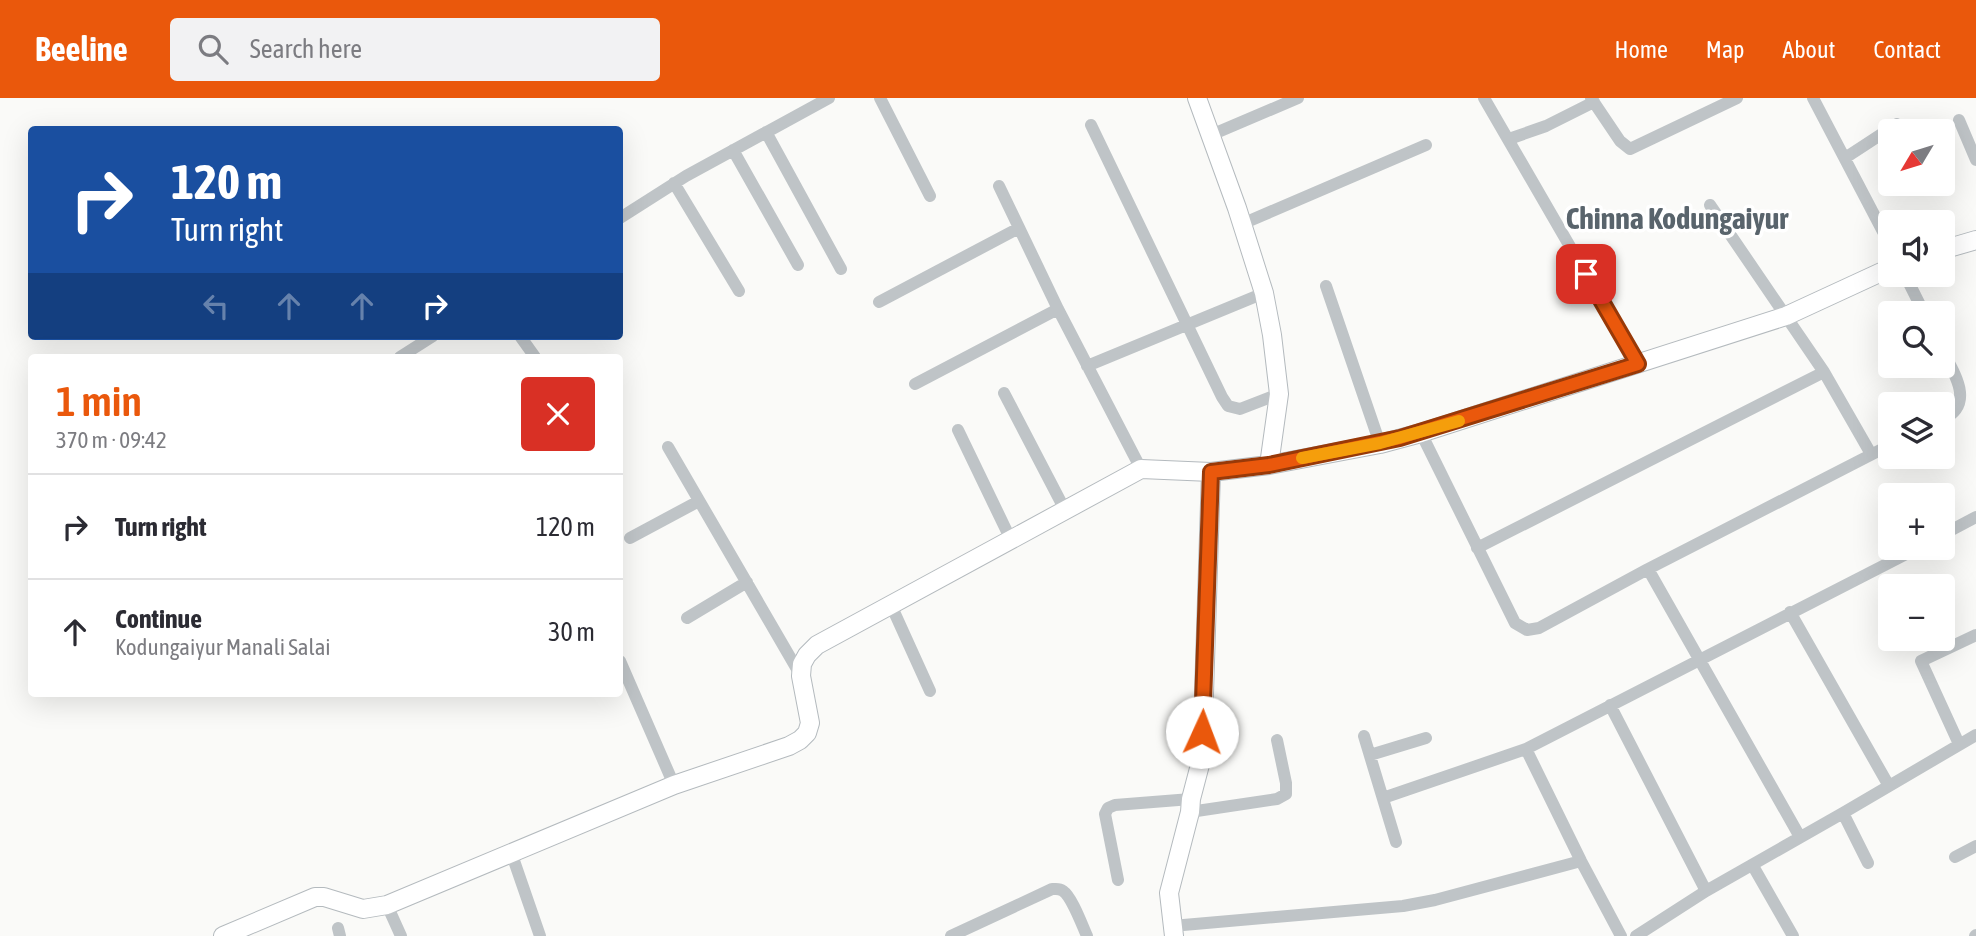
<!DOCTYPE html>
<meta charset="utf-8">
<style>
:root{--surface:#fff;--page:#f2f2f3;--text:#2b2b33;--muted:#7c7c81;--line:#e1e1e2;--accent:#ea580c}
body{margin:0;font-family:"Asap Condensed",sans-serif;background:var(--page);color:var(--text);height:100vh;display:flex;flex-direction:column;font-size:26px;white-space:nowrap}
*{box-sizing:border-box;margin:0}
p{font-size:23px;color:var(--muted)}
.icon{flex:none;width:38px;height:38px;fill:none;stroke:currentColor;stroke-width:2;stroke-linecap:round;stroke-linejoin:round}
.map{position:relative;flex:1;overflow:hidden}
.panel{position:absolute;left:28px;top:256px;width:595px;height:343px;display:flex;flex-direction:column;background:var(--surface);border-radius:7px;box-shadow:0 7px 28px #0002}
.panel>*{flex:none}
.top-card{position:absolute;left:28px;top:28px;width:595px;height:214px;border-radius:7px;box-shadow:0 7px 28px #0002;background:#1a4fa0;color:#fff;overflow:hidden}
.needle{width:46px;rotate:232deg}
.fabs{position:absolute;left:1878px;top:21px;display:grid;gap:14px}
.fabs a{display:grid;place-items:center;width:77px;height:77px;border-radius:7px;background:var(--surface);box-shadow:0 7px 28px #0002;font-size:35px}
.pin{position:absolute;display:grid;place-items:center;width:60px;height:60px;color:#fff;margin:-30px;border-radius:14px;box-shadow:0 4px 10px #0006}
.me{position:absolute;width:77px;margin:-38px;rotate:2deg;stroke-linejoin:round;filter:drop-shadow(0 0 5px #0008)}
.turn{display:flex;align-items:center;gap:24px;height:147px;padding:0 28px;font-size:32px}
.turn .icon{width:91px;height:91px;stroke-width:2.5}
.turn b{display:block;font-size:49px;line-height:60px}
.lanes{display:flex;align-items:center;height:66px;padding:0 28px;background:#0003;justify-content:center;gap:35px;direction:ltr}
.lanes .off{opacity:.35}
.round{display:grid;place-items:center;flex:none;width:74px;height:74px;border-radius:7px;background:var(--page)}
.summary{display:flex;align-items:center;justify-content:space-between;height:119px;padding:0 28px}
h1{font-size:42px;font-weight:600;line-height:52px;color:var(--accent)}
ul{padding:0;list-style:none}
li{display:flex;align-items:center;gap:21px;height:105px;padding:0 28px;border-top:2px solid var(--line)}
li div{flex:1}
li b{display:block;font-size:26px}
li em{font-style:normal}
header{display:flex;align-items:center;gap:42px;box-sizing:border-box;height:98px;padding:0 35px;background:var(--accent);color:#fff}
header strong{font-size:33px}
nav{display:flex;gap:38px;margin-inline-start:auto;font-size:24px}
.search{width:490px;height:63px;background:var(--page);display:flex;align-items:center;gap:18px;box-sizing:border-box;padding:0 24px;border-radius:7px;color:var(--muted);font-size:26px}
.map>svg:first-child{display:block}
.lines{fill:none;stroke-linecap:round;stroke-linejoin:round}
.secondary-casing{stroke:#b4babe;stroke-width:20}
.street{stroke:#bfc4c7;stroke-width:12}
.secondary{stroke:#fff;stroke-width:18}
.route-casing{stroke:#983908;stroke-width:18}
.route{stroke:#ea580c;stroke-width:12}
.slow{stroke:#f59e0b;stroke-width:12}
.labels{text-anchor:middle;stroke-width:7;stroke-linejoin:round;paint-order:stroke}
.district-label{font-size:30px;font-weight:bold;fill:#59646c;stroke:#fff}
</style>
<header>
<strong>Beeline</strong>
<div class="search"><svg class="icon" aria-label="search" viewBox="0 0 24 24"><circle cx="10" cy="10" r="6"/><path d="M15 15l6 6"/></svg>Search here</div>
<nav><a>Home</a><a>Map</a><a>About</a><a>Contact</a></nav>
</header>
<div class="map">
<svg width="1976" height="838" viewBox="0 0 1976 838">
<rect width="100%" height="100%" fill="#fafaf8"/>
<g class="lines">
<g class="secondary-casing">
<path id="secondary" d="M1197 0 1237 110 1264 195 1272 237 1279 296 1269 367
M1942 152 1976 142
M223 838 315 799H324L363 811 387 807 674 687 789 648 800 642 807 635 810 625 801 578 802 566 807 557 817 547 1141 371 1211 374 1269 367 1380 346 1421 335 1786 218 1890 170
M1174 838 1169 795 1190 714 1191 701 1202 659 1211 374"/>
</g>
<path class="street" d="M880 0 930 98
M1484 0 1638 266
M1591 0 1620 43 1630 51 1737 0
M1813 0 1890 147
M1959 22 1976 62
M1091 27 1222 299 1228 308 1240 311 1279 296
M766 34 841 171
M1211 37 1298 0
M1509 41 1546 28 1594 4
M733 52 798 167
M1845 60 1897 26
M674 85 739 193
M999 88 1058 211 1141 371
M1710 107 1824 274 1871 356
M620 120 686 78 829 0
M1242 126 1426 47
M1905 177 1924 215
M1326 188 1380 346
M879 204 1019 130
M520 238 535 259
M1942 252C1954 275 1976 306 1942 322
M400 259 433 238
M1087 268 1264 195
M915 286 1058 211
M1004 295 1065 412
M958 332 1011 442
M1421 335 1515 525 1527 532 1539 530 1648 471 1890 347
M668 349 801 578
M1942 437 1976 419
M630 440 699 403
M1477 450 1824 274
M1648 471 1800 739
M891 507 930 593
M1790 514 1889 688
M687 520 747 484
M620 563 674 687
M1610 607 1706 793
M1364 638 1396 744
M1959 646 1921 563 1976 537
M1526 651 1581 763 1621 838
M1370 657 1426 640
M1383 700 1526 651 1918 450
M1190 714 1277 701 1286 696V685L1277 642
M1843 715 1868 765
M511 754 540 838
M1955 759 1976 748
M1753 768 1793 838
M1118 782 1105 716 1108 710 1115 707 1191 701
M387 807 401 838
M1172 828 1403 808 1435 802 1581 763
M338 830 340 838
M951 838 1052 791C1057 791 1059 790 1063 793 1072 799 1082 827 1087 838
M1636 838 1706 793 1843 715 1976 637
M1975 838 1976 837"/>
<use href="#secondary" class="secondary"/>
</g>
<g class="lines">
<g class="route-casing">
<path id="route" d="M1202 634 1211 374 1269 367 1400 340 1638 266 1586 176"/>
</g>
<use href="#route" class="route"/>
<path class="slow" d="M1302 360 1380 345 1459 323"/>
</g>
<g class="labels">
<g class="district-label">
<text x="1677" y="131">Chinna Kodungaiyur</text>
</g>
</g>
</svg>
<div class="fabs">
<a><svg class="needle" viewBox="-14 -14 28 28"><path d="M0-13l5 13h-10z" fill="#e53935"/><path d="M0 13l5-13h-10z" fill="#7c7c81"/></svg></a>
<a><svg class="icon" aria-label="sound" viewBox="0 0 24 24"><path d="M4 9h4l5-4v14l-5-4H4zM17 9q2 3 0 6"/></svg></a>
<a><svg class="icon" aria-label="search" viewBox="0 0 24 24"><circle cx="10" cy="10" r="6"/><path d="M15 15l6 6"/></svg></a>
<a><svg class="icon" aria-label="layers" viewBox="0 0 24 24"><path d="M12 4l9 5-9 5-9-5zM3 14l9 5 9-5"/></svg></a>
<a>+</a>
<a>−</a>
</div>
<div class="pin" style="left:1586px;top:176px;background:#d93025"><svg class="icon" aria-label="arrive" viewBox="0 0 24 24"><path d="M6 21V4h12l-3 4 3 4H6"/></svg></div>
<svg class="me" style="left:1202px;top:634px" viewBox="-20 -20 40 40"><circle r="19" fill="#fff"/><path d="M0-13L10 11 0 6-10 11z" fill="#ea580c"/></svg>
<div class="top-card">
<div class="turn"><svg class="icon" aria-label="right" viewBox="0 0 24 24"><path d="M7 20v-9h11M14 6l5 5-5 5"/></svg><div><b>120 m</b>Turn right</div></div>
<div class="lanes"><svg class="icon off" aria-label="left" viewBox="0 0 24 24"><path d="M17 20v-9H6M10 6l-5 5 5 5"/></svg><svg class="icon off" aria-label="ahead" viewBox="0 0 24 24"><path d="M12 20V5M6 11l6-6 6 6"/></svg><svg class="icon off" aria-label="ahead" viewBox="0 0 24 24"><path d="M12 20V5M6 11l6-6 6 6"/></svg><svg class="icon" aria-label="right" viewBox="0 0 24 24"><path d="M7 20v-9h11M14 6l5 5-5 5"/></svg></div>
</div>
<section class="panel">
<div class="summary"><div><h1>1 min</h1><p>370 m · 09:42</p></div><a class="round" style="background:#d93025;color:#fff"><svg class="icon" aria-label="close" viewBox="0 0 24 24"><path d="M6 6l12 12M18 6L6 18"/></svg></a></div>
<ul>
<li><svg class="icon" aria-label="right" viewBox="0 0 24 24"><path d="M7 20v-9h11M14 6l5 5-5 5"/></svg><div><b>Turn right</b></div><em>120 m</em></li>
<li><svg class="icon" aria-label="ahead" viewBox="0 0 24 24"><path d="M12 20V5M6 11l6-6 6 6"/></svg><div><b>Continue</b><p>Kodungaiyur Manali Salai</p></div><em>30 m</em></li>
</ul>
</section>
</div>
